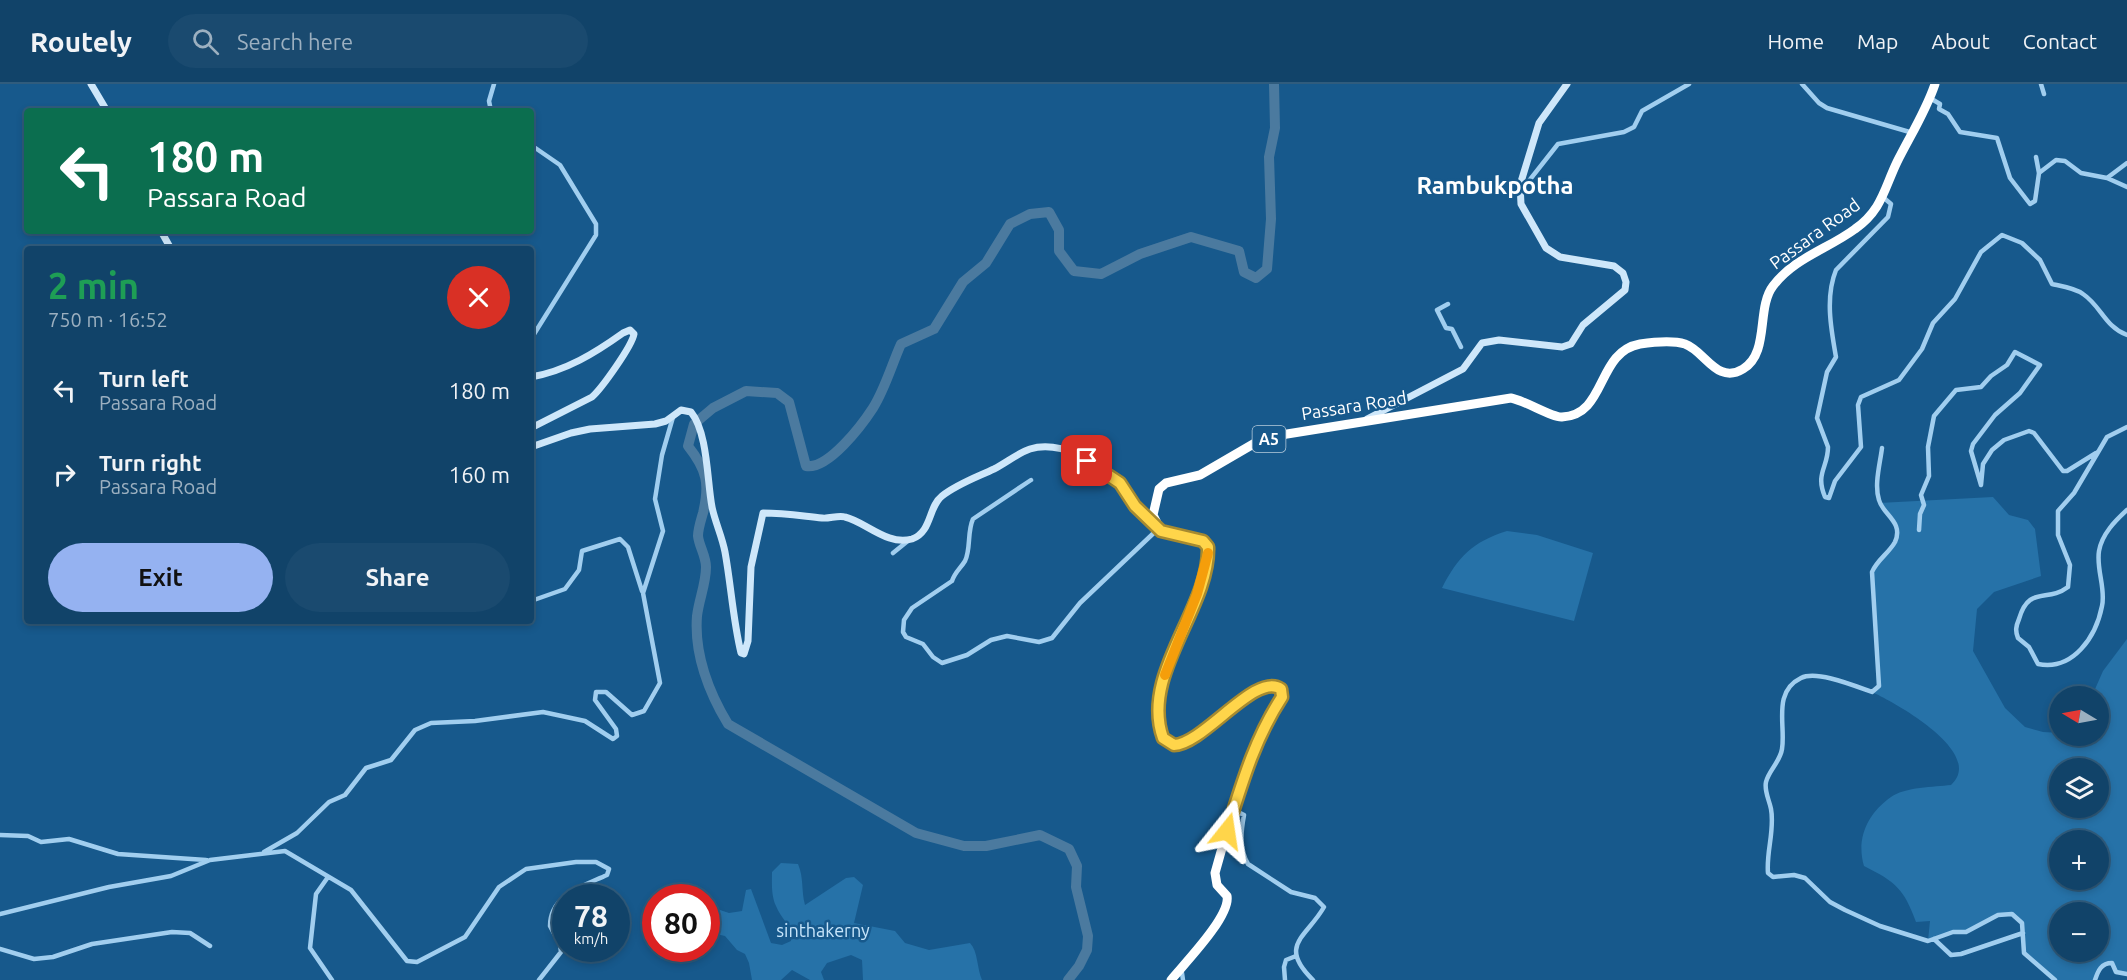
<!DOCTYPE html>
<meta charset="utf-8">
<style>
:root{--surface:#114369;--page:#1a4a6f;--text:#f1f3f6;--muted:#9cb0c0;--line:#305c7d;--accent:#95b2f1}
body{margin:0;font-family:Ubuntu,sans-serif;background:var(--page);color:var(--text);height:100vh;display:flex;flex-direction:column;font-size:22px;white-space:nowrap}
*{box-sizing:border-box;margin:0}
p{font-size:20px;color:var(--muted)}
.icon{flex:none;width:33px;height:33px;fill:none;stroke:currentColor;stroke-width:2;stroke-linecap:round;stroke-linejoin:round}
.map{position:relative;flex:1;overflow:hidden}
.details{position:absolute;left:24px;top:162px;width:510px;height:378px;display:flex;flex-direction:column;background:var(--surface);border-radius:6px;box-shadow:0 3px 9px #0003,0 0 0 2px var(--line)}
.details>*{flex:none}
.top-card{position:absolute;left:24px;top:24px;width:510px;height:126px;border-radius:6px;box-shadow:0 3px 9px #0003,0 0 0 2px var(--line);background:#0b6e4f;color:#fff;overflow:hidden}
.needle{width:39px;rotate:280deg}
.tools{position:absolute;left:2049px;top:602px;display:grid;gap:12px}
.tools a{display:grid;place-items:center;width:60px;height:60px;border-radius:50%;background:var(--surface);box-shadow:0 3px 9px #0003,0 0 0 2px var(--line);font-size:30px}
.speed{position:absolute;left:552px;top:800px;display:flex;gap:12px;font-size:30px;font-weight:700;text-align:center}
.speed>*{display:grid;place-content:center;width:78px;height:78px;border-radius:50%;background:var(--surface);box-shadow:0 3px 9px #0003,0 0 0 2px var(--line);line-height:1}
.speed small{font-size:15px;font-weight:400}
.speed .limit{border:9px solid #d22;background:#fff;color:#111}
.pin{position:absolute;display:grid;place-items:center;width:51px;height:51px;color:#fff;margin:-26px;border-radius:12px;box-shadow:0 3px 9px #0006}
.me{position:absolute;width:66px;margin:-33px;rotate:15deg;stroke-linejoin:round;filter:drop-shadow(0 0 4px #0008)}
.turn{display:flex;align-items:center;gap:21px;height:126px;padding:0 24px;font-size:27px}
.turn .icon{width:78px;height:78px;stroke-width:2.5}
.turn b{display:block;font-size:42px;line-height:51px}
.round{display:grid;place-items:center;flex:none;width:63px;height:63px;border-radius:32px;background:var(--page)}
.head{display:flex;align-items:center;justify-content:space-between;height:102px;padding:0 24px}
h1{font-size:36px;font-weight:600;line-height:45px;color:#1e9e55}
.action{display:flex;gap:12px;margin-top:auto;padding:12px 24px}
.action a{flex:1;height:69px;border-radius:36px;background:var(--accent);color:#111;font-size:24px;font-weight:600;line-height:69px;text-align:center}
.action a+a{background:var(--page);color:var(--text)}
ul{padding:0;list-style:none}
li{display:flex;align-items:center;gap:18px;height:84px;padding:0 24px}
li div{flex:1}
li b{display:block;font-size:22px}
li em{font-style:normal}
header{display:flex;align-items:center;gap:36px;box-sizing:border-box;height:84px;padding:0 30px;background:var(--surface);border-bottom:2px solid var(--line)}
header strong{font-size:28px}
nav{display:flex;gap:33px;margin-inline-start:auto;font-size:21px}
.search{width:420px;height:54px;background:var(--page);display:flex;align-items:center;gap:15px;box-sizing:border-box;padding:0 21px;border-radius:33px;color:var(--muted);font-size:22px}
.map>svg:first-child{display:block}
.green{fill:#2672a8;fill-rule:evenodd}
.lines{fill:none;stroke-linecap:round;stroke-linejoin:round}
.river{stroke:#4b7a9f;stroke-width:10}
.street{stroke:#a1ceef;stroke-width:4.5}
.secondary{stroke:#cee7fa;stroke-width:7}
.highway{stroke:#fff;stroke-width:9}
.route-casing{stroke:#a68a30;stroke-width:15}
.route{stroke:#ffd54a;stroke-width:10}
.slow{stroke:#f59e0b;stroke-width:10}
.labels{text-anchor:middle;stroke-width:5;stroke-linejoin:round;paint-order:stroke}
.shield{fill:#17598c;stroke:#b9cddc;stroke-width:1.5}
.shield-label{font-size:16px;font-weight:bold;fill:#fff}
.street-label{font-size:18px;fill:#fff;stroke:#17598c}
.park-label{font-size:18px;fill:#c7e5fb;stroke:#17598c}
.district-label{font-size:24px;font-weight:bold;fill:#fff;stroke:#17598c}
</style>
<header>
<strong>Routely</strong>
<div class="search"><svg class="icon" aria-label="search" viewBox="0 0 24 24"><circle cx="10" cy="10" r="6"/><path d="M15 15l6 6"/></svg>Search here</div>
<nav><a>Home</a><a>Map</a><a>About</a><a>Contact</a></nav>
</header>
<div class="map">
<svg width="2127" height="896" viewBox="0 0 2127 896">
<rect width="100%" height="100%" fill="#17598c"/>
<path class="green" d="M1993 413 2009 431 2028 436 2035 445 2041 492 1994 508 1977 525 1973 567 2005 624 2025 643 2043 648 2098 651V612H2092L2103 587 2127 555V890L2116 888 2112 879 2101 883 2095 896H2055L2024 869 2022 839 2012 830 1998 831 1966 848H1953L1928 857 1930 837 1916 838C1904 805 1896 798 1864 782 1856 755 1867 730 1891 713 1905 703 1934 703 1951 701 1986 669 1896 619 1872 608L1877 606 1872 488 1895 457 1896 443 1879 419ZM2060 684H2098V723H2060ZM2060 756H2098V795H2060ZM2060 828H2098V867H2060Z
M1507 447 1537 451 1593 469 1574 537 1442 504C1458 473 1472 458 1507 447Z
M781 779 798 780C804 794 801 807 805 821L846 794 854 793 863 801 854 839 895 847 905 859 929 866 970 859C978 867 977 885 982 896H863L862 876 851 871 827 879 821 888 824 896H810L792 886 781 896H752L749 879 745 870 737 866 725 852 707 848V827L711 823 729 829 742 827 746 806 751 805 771 859 782 861 791 857C793 842 781 835 776 822 771 811 772 799 772 788Z"/>
<g class="lines">
<path class="river" d="M1068 896 1079 882 1087 866 1088 852 1076 803 1077 782 1069 765 1040 751 986 762H964L916 749 728 640C709 609 694 570 697 532 699 515 706 500 706 483 706 472 699 462 698 452 698 445 701 436 703 429 710 400 707 386 688 362L694 340 713 324 746 307 777 309 789 318 806 382C828 386 862 341 873 324 885 305 892 280 901 260L934 245 963 198 986 179 1010 140 1030 130 1049 128 1059 146V167L1074 187 1101 190 1140 170 1191 153 1239 167 1244 188 1256 194 1267 185 1271 135 1269 73 1275 44 1274 0"/>
<path class="street" d="M1802 0 1819 19 1827 24 1913 49
M2041 0 2044 10
M1930 14 1940 20 1939 25 1948 30 1960 48 1997 54 2010 94 2030 120 2035 117 2039 89
M491 27 489 17 494 0
M531 61 560 81 596 140V151L531 255
M2036 73 2039 89 2056 76 2065 77 2081 89 2107 94 2127 79
M2107 94 2127 103
M1521 107 1558 60 1624 48 1634 43 1642 27 1689 0
M1884 114 1891 120 1888 133 1836 186C1825 213 1831 245 1836 273L1827 288 1817 334 1828 363C1828 384 1815 389 1825 413L1829 414 1835 397 1861 363 1858 321 1861 313 1899 296 1922 265 1933 239 1955 215 1981 168 2002 151 2022 159 2040 176 2052 200C2061 202 2075 204 2083 210 2101 222 2105 243 2127 251
M1448 220 1437 226 1446 244 1452 245 1461 263
M2127 343 2107 353 2074 409 2058 427V451L2070 481 2068 503C2047 519 2029 501 2019 535 2016 542 2015 547 2018 554L2029 563 2038 580C2073 587 2096 553 2102 522 2106 505 2096 485 2099 467 2102 450 2115 437 2127 426
M1882 364C1880 380 1874 401 1879 416 1883 431 1904 438 1895 458 1889 469 1877 476 1872 488L1879 602 1872 608C1855 602 1817 586 1801 594 1772 608 1786 642 1782 665 1780 678 1769 686 1766 698 1764 707 1769 715 1771 725 1775 746 1766 768 1768 789L1773 793 1794 791 1805 794 1830 818 1845 826 1880 842 1928 857 1953 848H1966L1998 831 2012 830 2022 839 2024 869 2055 896
M1031 396 973 435C967 448 971 465 965 477 960 485 955 488 952 497L912 524 904 536 903 548 906 553 923 560 933 573 942 579 967 571 991 556 1007 552 1039 558 1052 554 1080 519 1159 444
M1919 446 1920 430 1924 421 1921 411 1929 392 1928 363 1934 332 1956 306 1981 303 1991 292 2007 281 2015 268 2040 281 2020 309 1995 331 1973 360 1971 367 1981 401 1983 380 1992 366 2004 356 2029 347 2034 349 2063 387H2067L2096 369
M893 469 909 456
M531 517 565 505 579 486 582 467 620 455 628 463 642 507
M1234 726 1244 731C1241 747 1239 765 1248 780L1291 808 1315 814 1324 823C1307 853 1277 861 1313 896
M0 751 28 752 41 758 69 755 118 770 206 776
M264 768 297 749 329 718 345 711 366 684 391 676 415 646 431 639 475 637 543 628 585 637 613 655 617 652 616 645 595 616 596 608H606L632 631 644 627 660 599 643 509 663 447 655 415 662 371 673 333
M328 793 316 810 310 864 332 896
M0 830 109 803 171 792 210 776 285 767 351 806 407 877 417 878 465 853 499 803 526 785 576 778H596L609 785 607 791C583 802 550 811 550 842L560 861 561 868 539 896
M1934 855 1951 871 1961 870 2023 849
M0 865 34 875 53 873 92 860 172 848 190 849 210 862
M1179 887 1182 889 1183 896
M1285 896 1284 883 1286 876 1296 872
M2095 896C2098 887 2101 879 2112 879L2116 888 2127 890"/>
<path class="secondary" d="M91 0 107 27
M161 147 171 165
M531 293C566 287 595 269 623 249L630 246 634 250C632 262 602 304 592 313L531 344
M1367 335 1463 285 1482 259 1499 256 1562 263 1571 260 1583 241 1625 206 1626 198 1623 189 1614 182 1560 173 1546 164 1521 120 1520 101 1539 39 1567 0
M531 363 571 349 590 345 655 340 666 337 681 326 691 328C708 349 707 397 712 423 715 438 722 452 725 468 731 501 733 536 741 569L744 570 748 557 751 483 763 429C784 429 802 432 822 434 829 435 838 431 845 433 866 438 887 462 912 455 932 448 928 423 942 412 957 400 977 393 994 385 1006 379 1018 369 1030 365 1059 356 1099 377 1120 398 1134 413 1135 424 1155 439"/>
<path class="highway" d="M1171 896C1184 880 1231 832 1227 812L1217 801 1215 789 1237 711 1264 641 1282 610 1277 602C1239 598 1213 659 1174 661L1163 654C1143 596 1199 526 1208 469V463L1197 455 1161 447 1153 431 1159 405 1166 399 1200 391 1255 359 1287 350 1511 314C1526 317 1553 334 1562 333 1607 331 1596 268 1640 260 1654 258 1672 256 1685 260 1705 267 1717 301 1743 285 1770 269 1756 224 1773 202 1794 174 1828 165 1855 145 1882 126 1884 105 1897 78 1910 52 1926 27 1935 0"/>
</g>
<g class="lines">
<g class="route-casing">
<path id="route" d="M1087 377 1120 399 1135 422 1161 447 1203 457 1208 463C1210 524 1140 590 1163 654L1174 661C1204 660 1256 587 1281 605L1282 613C1255 654 1242 699 1227 747"/>
</g>
<use href="#route" class="route"/>
<path class="slow" d="M1165 591 1197 510 1208 469"/>
</g>
<g class="labels">
<rect class="shield" x="1252.5" y="342" width="33" height="26" rx="4.5"/>
<g class="shield-label">
<text x="1269" y="361">A5</text>
</g>
<g class="street-label">
<text transform="translate(1815 150) rotate(-36)" y="6">Passara Road</text>
<text transform="translate(1354 322) rotate(-9)" y="6">Passara Road</text>
</g>
<g class="park-label">
<text x="823" y="853">sinthakerny</text>
</g>
<g class="district-label">
<text x="1495" y="110">Rambukpotha</text>
</g>
</g>
</svg>
<div class="tools">
<a><svg class="needle" viewBox="-14 -14 28 28"><path d="M0-13l5 13h-10z" fill="#e53935"/><path d="M0 13l5-13h-10z" fill="#9cb0c0"/></svg></a>
<a><svg class="icon" aria-label="layers" viewBox="0 0 24 24"><path d="M12 4l9 5-9 5-9-5zM3 14l9 5 9-5"/></svg></a>
<a>+</a>
<a>−</a>
</div>
<div class="speed"><div>78<small>km/h</small></div><div class="limit">80</div></div>
<div class="pin" style="left:1087px;top:377px;background:#d93025"><svg class="icon" aria-label="arrive" viewBox="0 0 24 24"><path d="M6 21V4h12l-3 4 3 4H6"/></svg></div>
<svg class="me" style="left:1227px;top:747px" viewBox="-20 -20 40 40"><path d="M0-17L14 15 0 8-14 15z" fill="#ffd54a" stroke="#fff" stroke-width="4"/></svg>
<div class="top-card">
<div class="turn"><svg class="icon" aria-label="left" viewBox="0 0 24 24"><path d="M17 20v-9H6M10 6l-5 5 5 5"/></svg><div><b>180 m</b>Passara Road</div></div>
</div>
<section class="details">
<div class="head"><div><h1>2 min</h1><p>750 m · 16:52</p></div><a class="round" style="background:#d93025;color:#fff"><svg class="icon" aria-label="close" viewBox="0 0 24 24"><path d="M6 6l12 12M18 6L6 18"/></svg></a></div>
<ul>
<li><svg class="icon" aria-label="left" viewBox="0 0 24 24"><path d="M17 20v-9H6M10 6l-5 5 5 5"/></svg><div><b>Turn left</b><p>Passara Road</p></div><em>180 m</em></li>
<li><svg class="icon" aria-label="right" viewBox="0 0 24 24"><path d="M7 20v-9h11M14 6l5 5-5 5"/></svg><div><b>Turn right</b><p>Passara Road</p></div><em>160 m</em></li>
</ul>
<div class="action"><a>Exit</a><a>Share</a></div>
</section>
</div>
